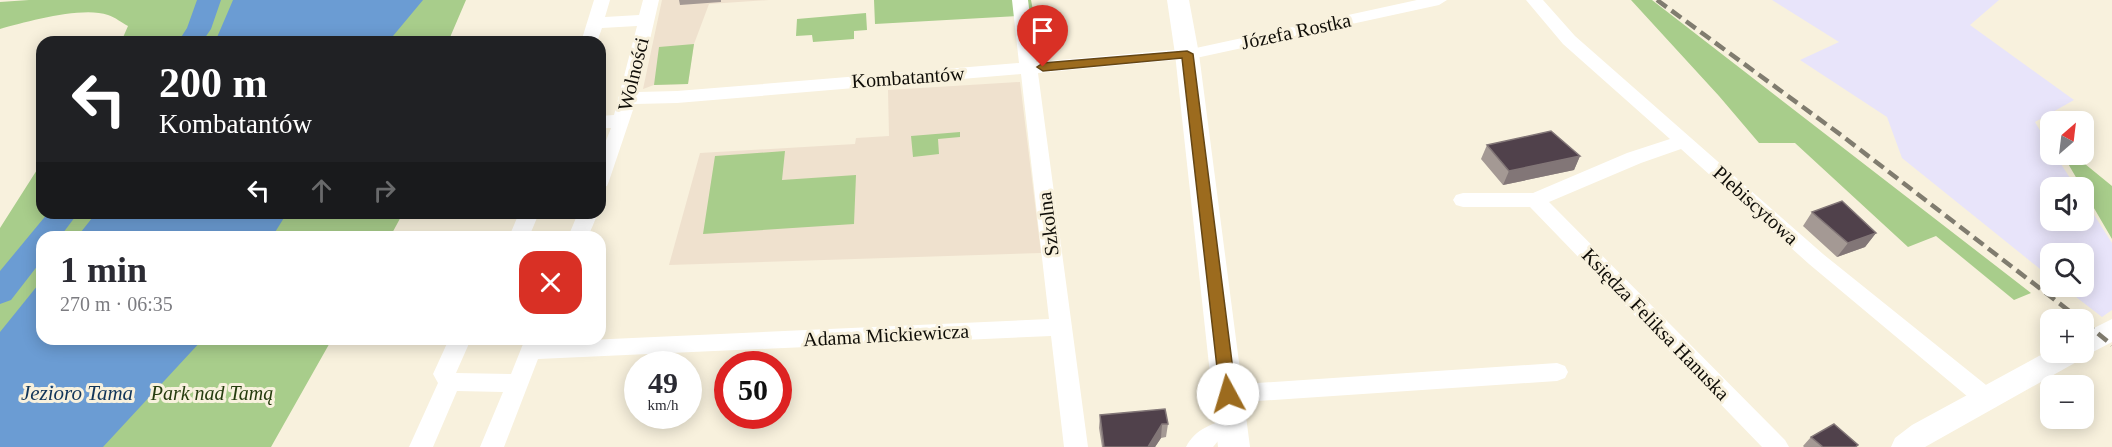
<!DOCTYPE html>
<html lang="pl">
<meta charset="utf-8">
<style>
:root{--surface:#fff;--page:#f2f2f3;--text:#2b2b33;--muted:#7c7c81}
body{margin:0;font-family:"Times New Roman",serif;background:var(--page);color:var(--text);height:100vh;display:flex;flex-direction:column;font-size:22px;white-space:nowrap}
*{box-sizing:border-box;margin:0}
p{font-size:20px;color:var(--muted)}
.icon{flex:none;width:33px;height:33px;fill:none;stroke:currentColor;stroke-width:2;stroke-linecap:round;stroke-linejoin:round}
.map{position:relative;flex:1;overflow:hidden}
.side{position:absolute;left:36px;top:231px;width:570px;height:114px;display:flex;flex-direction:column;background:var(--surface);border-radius:18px;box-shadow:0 3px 15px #0003}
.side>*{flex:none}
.top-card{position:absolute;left:36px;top:36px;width:570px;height:183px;border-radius:18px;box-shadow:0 3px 15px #0003;background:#202124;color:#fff;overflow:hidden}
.needle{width:39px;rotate:28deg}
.controls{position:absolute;left:2040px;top:111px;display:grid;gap:12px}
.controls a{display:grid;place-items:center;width:54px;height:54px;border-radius:12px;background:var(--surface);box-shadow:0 3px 15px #0003;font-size:30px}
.speed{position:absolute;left:624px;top:351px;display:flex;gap:12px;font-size:30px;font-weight:700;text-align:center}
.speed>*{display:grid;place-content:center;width:78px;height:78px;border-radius:50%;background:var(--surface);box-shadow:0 3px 15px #0003;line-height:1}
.speed small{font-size:15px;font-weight:400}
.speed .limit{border:9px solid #d22;background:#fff;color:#111}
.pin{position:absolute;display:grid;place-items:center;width:51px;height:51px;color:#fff;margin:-62px -26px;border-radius:50% 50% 50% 0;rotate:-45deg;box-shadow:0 0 6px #0007}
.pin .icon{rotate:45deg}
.me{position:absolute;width:66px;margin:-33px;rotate:354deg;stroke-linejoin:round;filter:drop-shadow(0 0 4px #0008)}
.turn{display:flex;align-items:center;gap:21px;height:126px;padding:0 24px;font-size:27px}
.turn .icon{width:78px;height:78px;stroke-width:2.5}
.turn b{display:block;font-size:42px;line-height:51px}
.lanes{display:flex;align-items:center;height:57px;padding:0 24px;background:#0003;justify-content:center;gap:30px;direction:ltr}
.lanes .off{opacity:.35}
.round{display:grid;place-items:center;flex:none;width:63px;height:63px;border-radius:18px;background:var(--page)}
.summary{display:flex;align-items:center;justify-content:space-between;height:102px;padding:0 24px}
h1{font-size:36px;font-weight:800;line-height:45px}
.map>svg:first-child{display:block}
.industrial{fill:#e8e4fa}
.education{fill:#efe1ce}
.green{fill:#a8cd8b}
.water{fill:#6b9cd3}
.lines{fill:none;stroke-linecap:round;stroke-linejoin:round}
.river{fill:#6b9cd3;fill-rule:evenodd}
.minor{fill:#fff;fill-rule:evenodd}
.tertiary{fill:#fff;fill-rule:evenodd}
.secondary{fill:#fff;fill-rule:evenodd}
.rail{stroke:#807c6f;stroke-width:4.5;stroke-dasharray:12 6;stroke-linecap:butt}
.wall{fill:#a49994}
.shaded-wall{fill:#827677}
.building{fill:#50414b;stroke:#827677;stroke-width:1.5}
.route{fill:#9c6b1e;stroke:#654614;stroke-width:1.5}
.labels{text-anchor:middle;stroke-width:6;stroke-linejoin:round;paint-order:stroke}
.street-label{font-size:20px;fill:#0f0d07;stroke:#f8f1dd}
.park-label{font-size:20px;font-style:italic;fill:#253c0e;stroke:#f8f1dd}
.water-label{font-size:21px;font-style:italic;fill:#113559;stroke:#f8f1dd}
</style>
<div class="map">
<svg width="2112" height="447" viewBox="0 0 2112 447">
<rect width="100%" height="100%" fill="#f8f1dd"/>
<path class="industrial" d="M1772 0H1999L1970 25 2074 100 2035 122 2050 147V154L2055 155 2076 187 2050 188V220H2084V199L2112 243V310L2102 317 2063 287 2084 286V254H2050V277L1902 158 1887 117 1800 60 1839 42Z"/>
<path class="education" d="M662 0H769L709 4 694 44 688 84 654 85 643 89Z
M1020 82 1041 253 669 265 700 153 855 144 856 138 889 136 888 90Z"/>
<path class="green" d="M29 0H466L448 42H121L128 26C122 23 115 17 108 15 82 6 26 22 0 29V2Z
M874 0H1031L1034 15 875 24Z
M1631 0H1652L2031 293 2014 300 1936 236 1908 247 1795 143H1759L1719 96Z
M866 13 867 30 854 31V39L813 42 812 35 796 36 797 19Z
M694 44 688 84 654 85 659 47Z
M960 132V137L938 139 939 154 913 157 911 136Z
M785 151 782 180 856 175 854 224 703 234 715 156Z
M2063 155H2074L2112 186V239Z
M42 162V213H403L390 237H42V339H332L271 447H0V228Z"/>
<path class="water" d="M233 0H423L388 42H215Z
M96 213H287L272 237H77Z
M42 280V339H203L103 447H0V332Z"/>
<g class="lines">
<path class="river" d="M197 0H221L211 29 202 42H178L187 28Z
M48 213H78L60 237H42V260L11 300 0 304V271Z"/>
<path class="minor" d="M594 0H610L605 17 639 15 643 0H659L638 92 677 91 1019 63 1012 0H1028L1036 62 1196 48 1417 0H1447L1439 5 1196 58 1038 73 1088 447H1064L1051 336 538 359 504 447H480L503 392 457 391 433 447H409L438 383 433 374 449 339H471L456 373 511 374 525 339H545V342L1049 319 1021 74 677 103 635 104 609 181 607 186 600 188V156L611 128H600V116L614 115 637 26 602 28 597 42H581Z
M1526 0H1543L1575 36 1823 254 1996 393 1999 400 1996 407 1988 409 1980 407 1809 264 1681 149 1641 163 1549 202 1785 440 1789 447H1762L1530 207H1463L1456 205 1453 200 1456 195 1463 193H1533L1627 153 1670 139 1563 44Z
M519 213H539L529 237H509Z
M578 213H598L588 237H568Z
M1557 363 1565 366 1568 372 1565 378 1557 381 1228 403 1220 401 1217 394 1220 387 1228 385Z
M1231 418 1239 421 1242 428 1239 435 1218 441 1213 447H1186C1196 428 1212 424 1231 418Z"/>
<path class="tertiary" d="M2112 319V342L2093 352 2083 355 2080 360 1925 447H1891L1895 438 1912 425 2050 350V352H2084V333Z"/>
<path class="secondary" d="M1167 0H1189L1199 54 1250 447H1218L1175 54Z"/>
<path class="rail" d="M1657 0 1841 135 2081 320
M2084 322 2112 345"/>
</g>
<path class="wall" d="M679 0H721V2L680 5Z
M1487 145 1580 156 1574 170 1503 185 1481 159Z
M1812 212 1876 233 1865 247 1837 257 1803 226Z
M1100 415 1168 424 1166 437 1161 438 1155 447H1102L1099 428Z
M1811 437 1858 445 1856 447H1804L1803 446Z"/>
<path class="shaded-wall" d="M1580 156 1574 170 1503 185 1509 171Z
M1876 233 1865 247 1837 257 1848 243Z
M1162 424 1161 438 1155 447H1148Z"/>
<path class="building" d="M1551 131 1580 156 1509 171 1487 145Z
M1842 201 1876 233 1848 243 1812 212Z
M1165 409 1168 424H1162L1148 447H1104L1100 415Z
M1834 424 1858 445 1855 447H1823L1811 437Z"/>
<path class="route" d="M1187 51 1193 54 1236 394 1234 399 1228 401 1223 399 1220 394 1182 58 1043 71 1037 67 1043 63Z"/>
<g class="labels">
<g class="street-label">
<text transform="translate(1296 31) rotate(-12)" y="7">Józefa Rostka</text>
<text transform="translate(633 74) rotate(-76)" y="7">Wolności</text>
<text transform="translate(908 77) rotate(-4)" y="7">Kombatantów</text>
<text transform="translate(1756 205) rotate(42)" y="7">Plebiscytowa</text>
<text transform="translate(1048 224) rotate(-97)" y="7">Szkolna</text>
<text transform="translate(1656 324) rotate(46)" y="7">Księdza Feliksa Hanuska</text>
<text transform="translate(886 335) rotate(-3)" y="7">Adama Mickiewicza</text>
</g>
<g class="park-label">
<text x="212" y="400">Park nad Tamą</text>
</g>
<g class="water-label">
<text x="77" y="400">Jezioro Tama</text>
</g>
</g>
</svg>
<div class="controls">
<a><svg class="needle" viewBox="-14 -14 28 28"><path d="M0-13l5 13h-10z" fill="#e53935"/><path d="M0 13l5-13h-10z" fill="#7c7c81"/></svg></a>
<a><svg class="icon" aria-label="sound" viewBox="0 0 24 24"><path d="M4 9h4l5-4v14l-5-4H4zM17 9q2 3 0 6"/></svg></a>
<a><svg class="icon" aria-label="search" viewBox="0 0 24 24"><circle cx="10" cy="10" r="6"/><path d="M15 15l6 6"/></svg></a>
<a>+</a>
<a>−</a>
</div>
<div class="speed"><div>49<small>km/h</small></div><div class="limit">50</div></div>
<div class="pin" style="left:1043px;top:67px;background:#d93025"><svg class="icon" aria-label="arrive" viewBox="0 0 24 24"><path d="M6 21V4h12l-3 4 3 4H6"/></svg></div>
<svg class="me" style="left:1228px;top:394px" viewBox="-20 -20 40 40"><circle r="19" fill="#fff"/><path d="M0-13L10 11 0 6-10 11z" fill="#9c6b1e"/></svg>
<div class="top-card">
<div class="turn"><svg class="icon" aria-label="left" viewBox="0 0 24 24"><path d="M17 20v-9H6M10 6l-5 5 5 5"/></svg><div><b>200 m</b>Kombatantów</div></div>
<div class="lanes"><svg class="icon" aria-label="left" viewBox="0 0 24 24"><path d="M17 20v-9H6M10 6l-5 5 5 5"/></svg><svg class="icon off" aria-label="ahead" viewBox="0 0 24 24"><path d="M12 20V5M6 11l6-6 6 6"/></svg><svg class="icon off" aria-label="right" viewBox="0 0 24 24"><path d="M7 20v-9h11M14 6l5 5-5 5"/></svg></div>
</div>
<section class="side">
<div class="summary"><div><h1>1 min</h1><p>270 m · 06:35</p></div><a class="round" style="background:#d93025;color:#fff"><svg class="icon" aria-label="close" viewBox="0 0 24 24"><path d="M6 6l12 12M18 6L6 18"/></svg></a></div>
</section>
</div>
